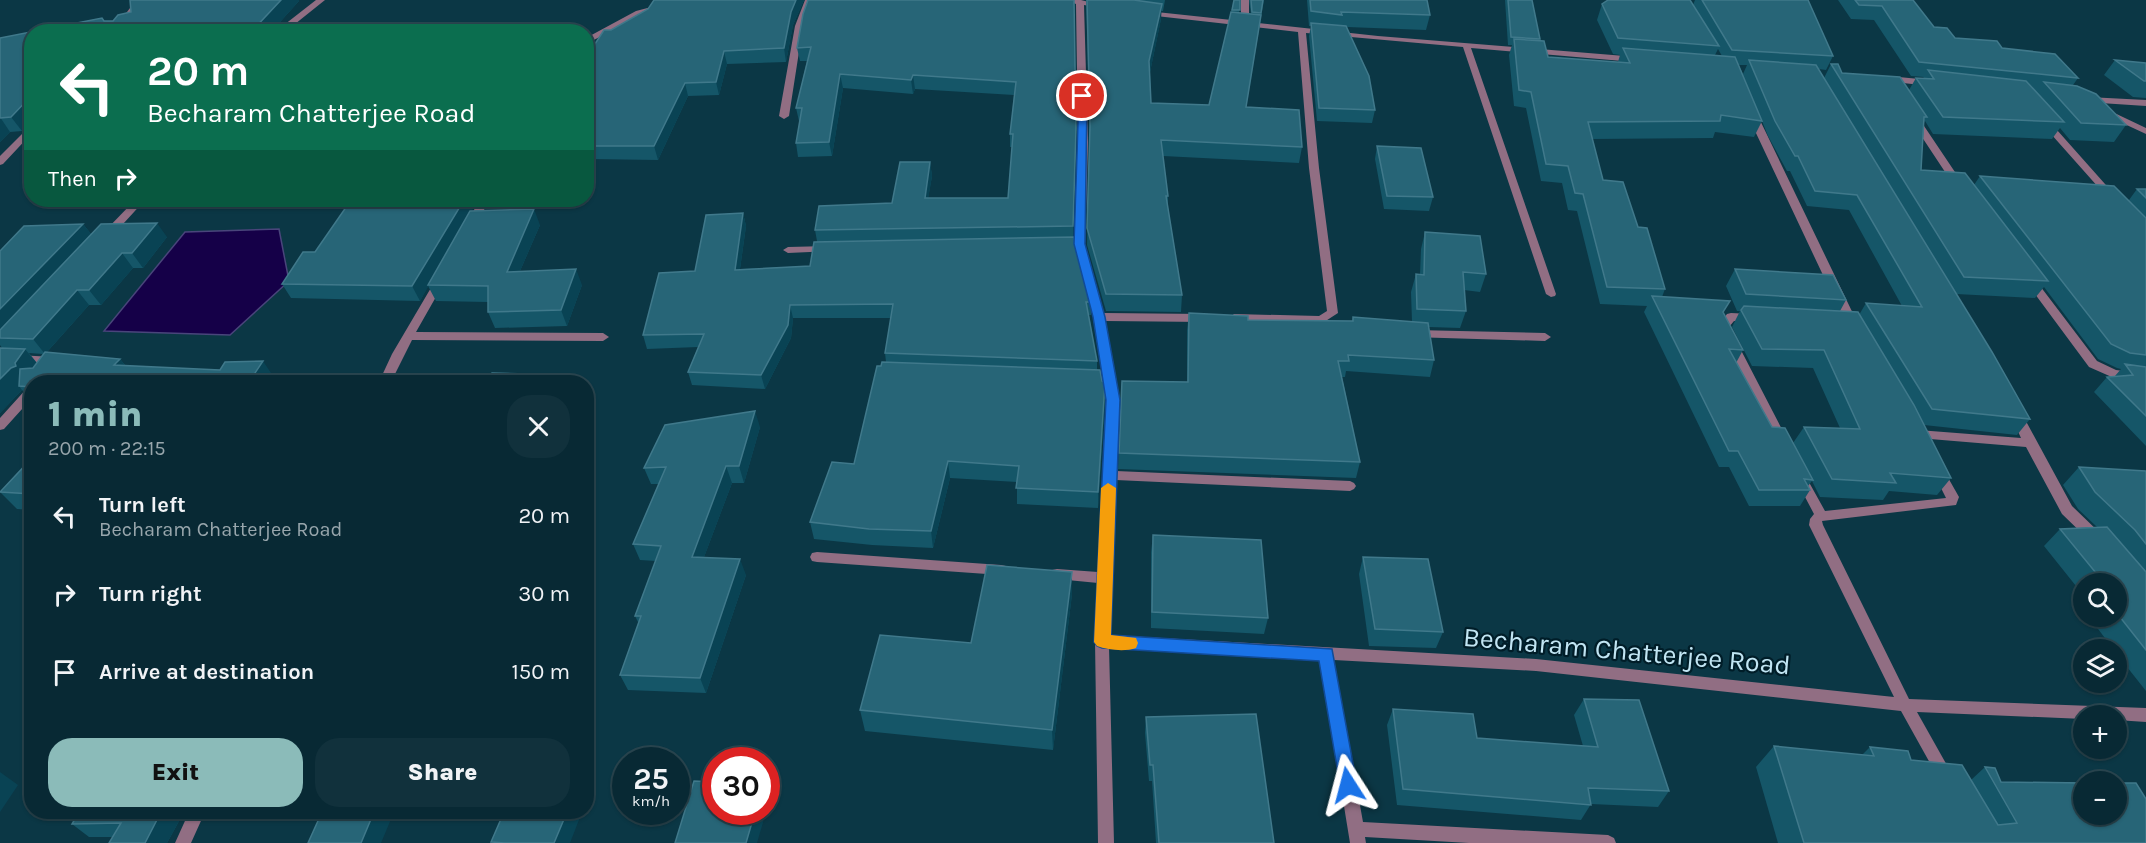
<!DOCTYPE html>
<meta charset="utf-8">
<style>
:root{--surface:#082934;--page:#11313c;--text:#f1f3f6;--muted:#98a6ac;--line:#29454f;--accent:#8bbbb9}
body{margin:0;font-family:Karla,sans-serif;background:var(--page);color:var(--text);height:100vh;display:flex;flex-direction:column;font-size:22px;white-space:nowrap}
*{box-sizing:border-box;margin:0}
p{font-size:20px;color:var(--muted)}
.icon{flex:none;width:33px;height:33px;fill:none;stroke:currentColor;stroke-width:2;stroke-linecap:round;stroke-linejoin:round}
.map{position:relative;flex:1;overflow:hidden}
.side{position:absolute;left:24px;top:375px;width:570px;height:444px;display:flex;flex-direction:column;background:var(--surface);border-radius:24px;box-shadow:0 2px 4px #0004,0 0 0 2px var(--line)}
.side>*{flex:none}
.guide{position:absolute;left:24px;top:24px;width:570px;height:183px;border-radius:24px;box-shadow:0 2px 4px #0004,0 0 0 2px var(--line);background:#0b6e4f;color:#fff;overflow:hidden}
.buttons{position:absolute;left:2073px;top:573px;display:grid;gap:12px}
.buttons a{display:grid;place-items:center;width:54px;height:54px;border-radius:50%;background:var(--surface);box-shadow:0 2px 4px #0004,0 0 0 2px var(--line);font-size:30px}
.speed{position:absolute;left:612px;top:747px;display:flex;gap:12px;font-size:30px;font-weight:700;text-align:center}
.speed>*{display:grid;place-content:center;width:78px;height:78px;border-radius:50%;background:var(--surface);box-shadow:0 2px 4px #0004,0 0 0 2px var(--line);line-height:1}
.speed small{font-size:15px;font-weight:400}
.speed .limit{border:9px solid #d22;background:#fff;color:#111}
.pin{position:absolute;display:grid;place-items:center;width:51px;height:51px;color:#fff;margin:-26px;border:3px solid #fff;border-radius:50%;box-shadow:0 2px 6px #0007}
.me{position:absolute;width:66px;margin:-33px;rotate:351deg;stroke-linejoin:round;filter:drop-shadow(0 0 4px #0008)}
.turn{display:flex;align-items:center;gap:21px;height:126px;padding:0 24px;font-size:27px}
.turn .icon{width:78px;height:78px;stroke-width:2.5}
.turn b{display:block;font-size:42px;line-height:51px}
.then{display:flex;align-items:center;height:57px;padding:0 24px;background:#0003;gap:12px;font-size:22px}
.round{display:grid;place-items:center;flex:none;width:63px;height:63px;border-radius:24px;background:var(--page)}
.head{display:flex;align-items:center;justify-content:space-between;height:102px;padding:0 24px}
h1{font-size:36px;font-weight:800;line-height:45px;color:var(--accent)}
.action{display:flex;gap:12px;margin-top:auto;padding:12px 24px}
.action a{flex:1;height:69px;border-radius:24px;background:var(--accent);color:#111;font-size:24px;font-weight:800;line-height:69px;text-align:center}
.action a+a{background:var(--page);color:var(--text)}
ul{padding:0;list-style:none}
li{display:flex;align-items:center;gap:18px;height:78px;padding:0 24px}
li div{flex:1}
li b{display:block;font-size:22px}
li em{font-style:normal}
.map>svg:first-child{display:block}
.water{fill:#150048;stroke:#49457b;stroke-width:1.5}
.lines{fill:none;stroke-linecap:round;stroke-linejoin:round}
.minor{fill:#916e83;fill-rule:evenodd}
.wall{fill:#155668;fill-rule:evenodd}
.shaded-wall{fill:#094354}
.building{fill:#276577;stroke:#40798b;stroke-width:1.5}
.route{fill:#1a73e8;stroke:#114b97;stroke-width:1.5}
.slow{fill:#f59e0b}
.labels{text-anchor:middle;stroke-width:4.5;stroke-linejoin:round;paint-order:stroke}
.near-street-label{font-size:27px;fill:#c1e5f3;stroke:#001d28}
</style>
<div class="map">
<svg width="2146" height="843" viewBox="0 0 2146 843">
<rect width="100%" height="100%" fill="#0b3745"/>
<path class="water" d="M279 229 289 281 230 335 104 331 185 232Z"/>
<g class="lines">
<path class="minor" d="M136 0H144L121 32H112Z
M316 0H325L285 32H275Z
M805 0H813L803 26 789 116 784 119 779 116 795 26Z
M1065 0H1081L1104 6 1100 8 1084 5 1088 142 1085 245 1104 313 1205 314 1210 318 1205 322 1105 321 1119 400 1116 471 1350 481 1354 483 1356 486 1354 489 1350 491 1116 480 1109 635 1536 659 1894 697 1809 525 1810 519 1814 514 1795 478 1797 475H1805L1825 511 1946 498 1932 470 1934 467H1942L1959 497 1956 505 1822 521 1823 525 1909 699 2146 708V722L2116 720V716H2084V719L1917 712 1953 776 1950 781 1945 783 1940 781 1901 711 1536 671 1334 660 1363 822 1608 835 1614 838 1616 843H1469L1365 837 1366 843H1350L1320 659 1109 647 1114 843H1098L1095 641 1098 583 1057 579 1052 578 1050 574 1052 570 1057 569 1098 572 1107 400 1094 317 1075 245 1078 142 1076 4Z
M1241 0H1249V22L1378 36 1637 57V61L1634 62 1471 48 1556 294 1555 296 1551 297 1546 294 1463 47 1306 33 1319 168 1338 313 1321 324 1230 321 1229 318 1234 314 1319 316 1327 311 1309 168 1298 32 1147 15 1143 13 1147 11 1241 21Z
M659 5H662V9L642 15 586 44V38L636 11Z
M1888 76 1930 80 1934 83 1930 86 1885 81V77Z
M2088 97 2146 100V106L2085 102V98Z
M2106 109 2146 128V134L2103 114V110Z
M1752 111 1757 114 1859 326 1857 329 1853 330 1847 326 1747 114Z
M1915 116 1918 117 1963 184 1961 186H1955L1953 184 1910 119Z
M2046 120 2049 121 2113 193V197H2107L2043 125V121Z
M32 124V133L3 164 0 165V156Z
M135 200H145L112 236H104V232Z
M479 200H489L476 226H468L467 224Z
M828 246 832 247 833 249 832 251 788 253 783 250 788 247Z
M2030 277 2034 278 2097 361 2116 370 2146 374V382L2114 378 2089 367 2026 282 2025 280Z
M440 278 445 281 416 332 603 333 609 337 603 341 412 340 391 382H379L392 354 435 281Z
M1731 313 1751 314 1756 318 1751 322 1734 321 1729 327 1788 441 1786 444H1778L1717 327 1727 314Z
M1415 330 1545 333 1551 337 1545 341 1411 337 1409 334 1411 331Z
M0 354 53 357 59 361 44 382H32L45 364 0 362Z
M32 386V398L4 429 0 430V418L28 387Z
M2015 408 2021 412 2072 506 2102 535 2104 539 2102 543 2097 544 2092 543 2062 514 2026 447 1918 438 1912 434 1918 430 2021 438 2009 412Z
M817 552 1001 565 1006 566 1008 570 1006 574 1001 575 817 562 812 561 810 557 812 553Z
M189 812H205L191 843H175Z"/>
</g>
<path class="wall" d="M130 0H299V1L271 32H32V120L22 131 10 132 0 142V38L102 18 104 21H113L118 15 131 12Z
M654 0H804L793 25 786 62 727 64 719 95 688 96 658 160 588 159 586 164V44H595L611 30 648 9Z
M1074 0 1076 142 1073 237 1091 302V315H1089L1097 361V370L1105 400 1098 508 1017 504V482L950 478 933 548 872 545 814 539 810 522 854 464 881 366 886 362 885 353 891 318H793L791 338 765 389 692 385 688 372 698 347 647 349 643 335 743 213 746 226 740 269 810 266 817 241 815 230 892 203 930 162 932 176 928 198H1008L1012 147H1010V134L1014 95 915 89 913 94 843 88 832 156 798 157 796 143 800 121H799L796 108 807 61H800L797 48Z
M1086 0H1165L1163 11H1161V19L1150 72 1151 103 1209 105 1234 0H1240L1239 13 1251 14 1249 0H1264L1246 107 1302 147 1299 163 1163 156 1168 196V207L1182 295 1181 312 1106 311 1087 245 1090 137Z
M1307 0H1427L1430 15 1426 30 1347 27 1375 110 1372 123 1317 121 1309 36 1311 26H1309Z
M1505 0H1532L1540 39 1539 41 1548 57 1618 62 1620 55 1613 54 1597 20 1602 4 1693 5 1695 0H1808L1833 56 1826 70 1819 69 1824 78 1831 64 1842 73 1909 90 1916 78H1923L1924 77 1911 76 1874 20 1851 19 1838 0H1913L1934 27 1955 38 2002 48 2078 78 2073 85 2126 125 2114 142 2070 140 2060 128 2052 139 1933 134 1925 121 1924 123 1921 170 1974 185 1980 176 2129 200 2137 189H2146V446L2094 392 2107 377 2115 376 2121 369 2117 368 2098 359 2044 287 2035 298 1956 294 2030 419 2017 435 1924 425 1951 478 1937 495 1889 491 1883 500 1820 497 1812 481 1808 486 1810 490 1800 506H1749L1729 467H1719L1644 312 1647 306 1600 304 1577 211 1568 210 1562 183 1541 181 1526 108 1514 106 1509 55 1512 45H1508ZM1718 49 1722 56 1715 55ZM1739 65H1747L1743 74ZM1752 96 1768 136 1787 171H1790L1807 206 1849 210 1902 306 1866 303 1859 315 1840 311 1846 300 1735 269 1726 286 1737 311H1740L1732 327 1752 366 1813 368 1840 428 1804 427 1793 443 1772 427 1736 363 1743 350 1662 297 1665 289 1638 227 1603 180 1592 139 1713 138 1715 132 1754 137 1762 121Z
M2115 60 2146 63V98L2133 97 2104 75Z
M1377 146 1433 197 1429 211 1384 209 1375 159Z
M351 200H478L471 211 540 225 520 271 582 285 567 326 495 328 488 312V302L436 301 428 286 420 301 291 298 282 284 315 252Z
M83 224 91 234 167 237 143 268H133L101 305H89L47 352 120 359 125 365 273 376 269 382H32V400L22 390 0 413V348H2L0 345V251ZM29 353 43 354 37 363Z
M1425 232 1486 274 1480 292 1464 290 1466 311 1460 328 1429 327 1434 360 1430 377 1346 371 1345 377H1342L1360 462 1356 478 1118 469 1122 381 1187 382V330L1189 313 1248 320 1352 321 1353 317 1412 322 1411 292 1416 274 1420 275 1421 249Z
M760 427 744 483H732L704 557 746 575 706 693 628 690 620 675 639 624 635 616 656 561 640 560 633 544 659 484H651L644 468Z
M32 458V510L17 509 0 492Z
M2079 467 2146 471V691L2116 653V650H2114L2092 621 2098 616H2116V584H2084V596L2044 546 2060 529 2097 527 2078 509 2063 485Z
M1153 535 1268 618 1264 634 1151 628V552Z
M1363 557 1443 632 1436 648 1369 646 1359 574Z
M1072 594 1053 750 865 731 860 710 971 643Z
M1584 699 1669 791 1658 807 1591 804 1581 820 1397 805 1387 725 1393 709 1477 738 1583 746 1574 715Z
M1146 717 1274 843H1156L1152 781H1149L1145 733Z
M1774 746 1862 755 1870 747 1971 780 1985 767 2001 782 2146 843H1778L1756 767Z
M79 812H184L167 843H109L113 837H89L72 824Z"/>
<path class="shaded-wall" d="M281 0H299V1L271 32H251Z
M796 0H804L793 25 786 62 784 48 791 12Z
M1162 4 1161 19 1149 77V61Z
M1261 15 1259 30 1244 123 1246 107Z
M724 51 727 64 719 95 716 82Z
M840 74 843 88 832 156 829 142Z
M913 75 915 89 913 94 911 80Z
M685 83 688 96 658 160 654 146Z
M32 95V120L22 131 11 117Z
M0 117 10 132 0 142Z
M930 162 932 176 926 212 925 198Z
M464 200H478L420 301 412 286Z
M534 209 540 225 513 287 507 272Z
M743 213 746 226 738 283 735 270Z
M157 223 167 237 143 268 132 253Z
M83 224 95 239 0 338V309Z
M122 253 133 268 101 305 89 290Z
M576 269 582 285 567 326 561 310Z
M77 290 89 305 45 354 33 339Z
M790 305 793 318 791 338 765 389 761 375Z
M25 349 40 367 19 386 22 390 0 413V379L15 363Z
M120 359 132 374 114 365Z
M263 361 273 376 269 382H249Z
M566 375 569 382H562Z
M1105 383V400L1098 508V492Z
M755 411 760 427 744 483 739 466Z
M948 461 950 478 933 548 931 531Z
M726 466 732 483 698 573 692 557Z
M740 559 746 575 706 693 700 678Z
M1072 572V594L1053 750 1052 730Z
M0 772 18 785 0 812Z
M586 786 590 792 586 801Z
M766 795 769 800 766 808Z
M161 812H184L167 843H145Z
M374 812H394L381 843H361Z
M567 812H582L570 843H554Z
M755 812H766L757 843H746Z"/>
<path class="building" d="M130 0H281L251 32H32V95L11 117 0 118V38L102 18 104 21H113L118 15 131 12Z
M654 0H796L791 12 784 48 724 51 716 82 685 83 654 146H586V44H595L604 30H611L648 9Z
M808 0H1074L1076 128 1073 226 815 230 819 206 892 203 900 162H930L925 198H1008L1013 134H1010L1016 82 913 75 911 80 840 74 829 142 796 143 802 108H796L811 47 797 48 803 14Z
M1087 0H1134L1162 4 1149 61 1151 103 1209 105 1231 12 1261 15 1246 107 1299 110 1302 147 1161 140 1168 196H1166L1182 295 1106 294 1087 228 1090 126Z
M1234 0H1240V10H1232Z
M1251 0H1263L1261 13 1252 12Z
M1310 0H1427L1430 15 1341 12 1342 15 1311 11Z
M1508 0H1532L1540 39 1511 37Z
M1608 0H1690L1719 46 1618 38 1602 4Z
M1702 0H1808L1833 56 1732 50Z
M1855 0H1913L1934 27 1947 28 1955 38 1997 41 2002 48 2055 54 2078 78 1919 62 1882 6 1859 5Z
M1311 23 1346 26 1369 76 1375 110 1319 108Z
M1514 39 1544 41 1548 57 1630 63 1623 48 1735 57 1762 121 1721 115 1720 121 1588 122 1603 180 1623 182 1638 227 1647 228 1665 289 1607 287 1583 194 1575 193 1568 166 1546 164 1531 92 1519 90Z
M1749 60 1816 65 1992 352 2030 419 1932 409 1866 303 1922 307 1857 195 1815 191 1798 156H1795L1775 121Z
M2115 60 2146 63V81H2144Z
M1831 64H1838L1842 73 1900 77 1927 117H1924L1921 170 1965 173 2048 281 1964 277Z
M1928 70 2026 81 2064 122 1943 117 1916 78 1934 79Z
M2044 82 2077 86 2096 94 2126 125 2081 123Z
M1377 146 1421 148 1433 197 1387 196Z
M1980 176 2114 186 2146 218V355L2130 353 2111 344Z
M2137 189H2146V198Z
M351 200H464L412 286 282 284 303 252H315Z
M534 209 507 272 576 269 561 310 488 312V286L428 285 470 211Z
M743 213 735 270 810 266 814 242 1074 237 1091 302H1086L1097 361 885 353 893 304 790 305 788 325 761 375 688 372 704 334 643 335 659 273 695 271 706 215Z
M157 223 132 253H122L89 290H77L33 339 0 338V330L101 224Z
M83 224 0 309V251L24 226Z
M1425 232 1480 236 1486 274 1463 272 1466 311 1417 309 1416 274 1424 275Z
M1735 269 1833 275 1846 300 1746 294Z
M1652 296 1730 301 1723 312 1743 350 1729 349 1772 427 1785 428 1813 480 1804 479 1810 490H1759L1738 451H1729Z
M1744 306 1858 312 1914 405 1951 478 1890 473 1896 483 1832 479 1804 427 1860 429 1824 350 1762 349 1741 310Z
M1189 313 1248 316V320L1353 321V317L1428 323 1434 360 1348 355 1349 361H1338L1360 462 1119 453 1122 381 1188 382Z
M0 348 25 349 15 363 16 366 11 368 0 379Z
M45 352 120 359 114 365 220 370 225 362 263 361 249 382H32V387L19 386 20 369 33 368Z
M882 362 1100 370 1102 381 1105 383 1098 492 1016 488 1019 466 948 461 931 531 869 529 810 522 832 462 854 464 877 366H881Z
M2125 364 2146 367V416L2107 377 2133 375Z
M492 373 566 375 562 382H488Z
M755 411 739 466H726L692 557 740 559 700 678 620 675 641 616H635L661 546 633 544 666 467 644 468 665 425Z
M32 458V494L0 492Z
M2079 467 2146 471V544L2135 530 2095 492Z
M2107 527 2146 572V650L2116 612V604H2122L2116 597V584H2105L2060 529Z
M1153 535 1261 540 1268 618 1152 612Z
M1363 557 1428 559 1443 632 1375 629Z
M987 565 1072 572 1052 730 860 710 880 635 971 643Z
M1584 699 1639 700 1669 791 1588 788 1591 805 1403 789 1393 709 1473 714 1477 738 1598 747Z
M1256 714 1274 843H1159L1153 765H1150L1146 717Z
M1774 746 1874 756 1870 747 1908 751 1911 760 1962 765 1998 825 2017 823 1985 767 1995 768 2001 782 2084 783V814H2116V783H2136L2146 799V843H1804Z
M694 781 716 782V812H755L746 843H675Z
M79 812H161L145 843H109L121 823 72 824Z
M322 812H374L361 843H308Z
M504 812H567L554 843H505L491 842Z"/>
<path class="route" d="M1079 93 1087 96 1085 244 1105 317 1120 400 1111 635 1332 649 1357 785 1355 791 1348 793 1342 791 1340 785 1319 661 1102 648 1097 646 1094 642 1106 400 1093 317 1074 244Z"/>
<path class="slow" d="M1108 483 1116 488 1111 635 1136 638 1138 643 1136 648C1125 652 1108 650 1097 646L1094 642 1101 488Z"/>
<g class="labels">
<g class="near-street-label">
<text transform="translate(1627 651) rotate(5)" y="9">Becharam Chatterjee Road</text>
</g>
</g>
</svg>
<div class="buttons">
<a><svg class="icon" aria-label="search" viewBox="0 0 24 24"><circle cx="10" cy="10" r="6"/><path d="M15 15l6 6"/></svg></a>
<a><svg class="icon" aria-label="layers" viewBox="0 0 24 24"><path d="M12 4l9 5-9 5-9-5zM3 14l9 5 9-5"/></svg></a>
<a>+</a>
<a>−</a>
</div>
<div class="speed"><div>25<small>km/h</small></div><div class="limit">30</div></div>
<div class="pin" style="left:1082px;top:96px;background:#d93025"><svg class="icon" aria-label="arrive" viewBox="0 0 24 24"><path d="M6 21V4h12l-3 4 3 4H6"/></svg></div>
<svg class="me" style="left:1348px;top:785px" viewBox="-20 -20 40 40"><path d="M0-17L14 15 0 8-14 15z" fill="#1a73e8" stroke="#fff" stroke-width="4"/></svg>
<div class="guide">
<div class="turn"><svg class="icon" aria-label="left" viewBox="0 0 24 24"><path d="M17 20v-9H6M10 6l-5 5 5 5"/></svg><div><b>20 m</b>Becharam Chatterjee Road</div></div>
<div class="then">Then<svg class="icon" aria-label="right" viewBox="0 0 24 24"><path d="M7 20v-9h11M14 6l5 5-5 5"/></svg></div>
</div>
<section class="side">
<div class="head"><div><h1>1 min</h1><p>200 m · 22:15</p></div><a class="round"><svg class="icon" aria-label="close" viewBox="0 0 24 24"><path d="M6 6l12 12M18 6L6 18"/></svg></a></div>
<ul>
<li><svg class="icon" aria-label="left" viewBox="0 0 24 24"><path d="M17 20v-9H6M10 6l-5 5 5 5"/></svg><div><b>Turn left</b><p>Becharam Chatterjee Road</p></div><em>20 m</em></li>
<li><svg class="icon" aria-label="right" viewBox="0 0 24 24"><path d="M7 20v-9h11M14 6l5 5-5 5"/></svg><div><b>Turn right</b></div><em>30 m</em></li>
<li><svg class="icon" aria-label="arrive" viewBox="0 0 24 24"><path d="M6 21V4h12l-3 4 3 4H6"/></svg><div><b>Arrive at destination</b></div><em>150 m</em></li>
</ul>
<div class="action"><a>Exit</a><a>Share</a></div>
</section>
</div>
